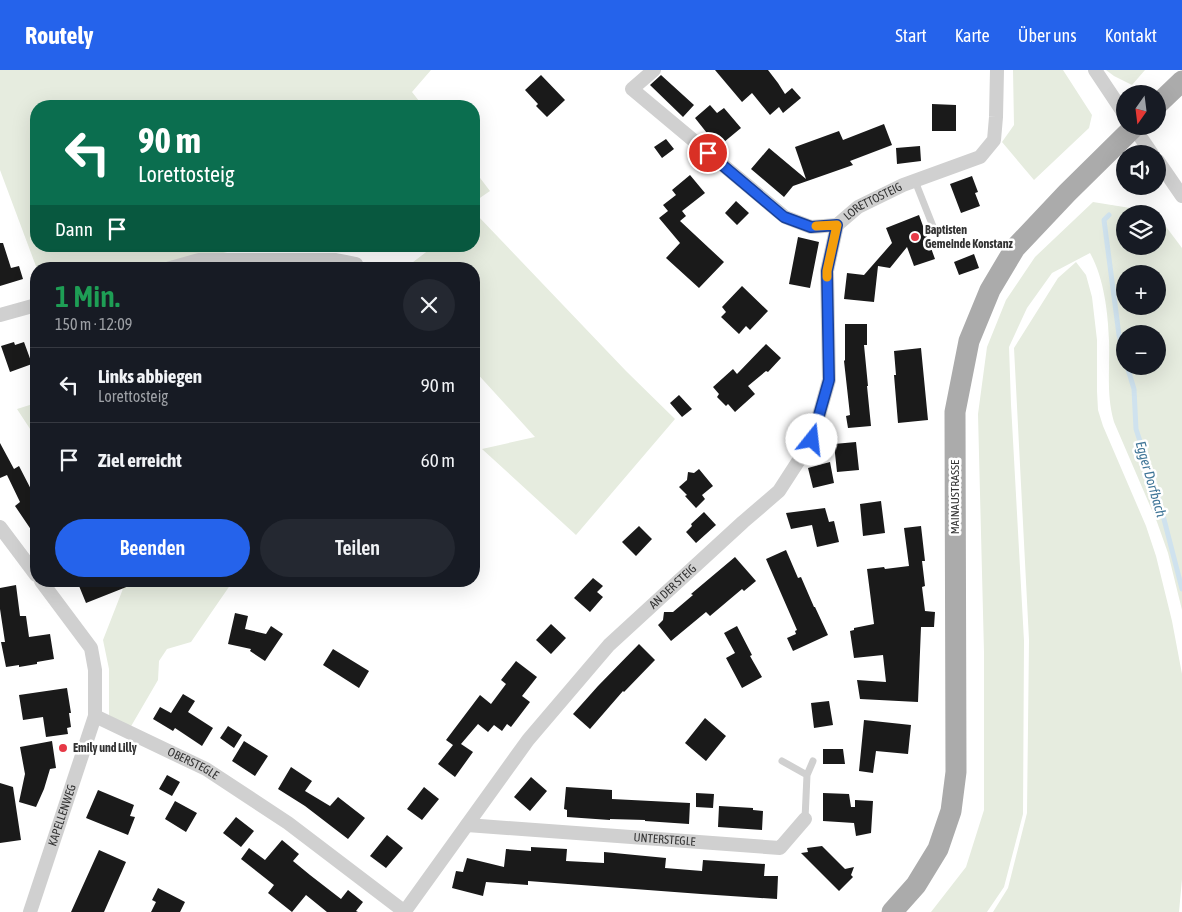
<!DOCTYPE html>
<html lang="de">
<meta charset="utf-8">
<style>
:root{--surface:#171b24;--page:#242831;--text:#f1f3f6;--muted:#9ea1a6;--line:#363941;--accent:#2563eb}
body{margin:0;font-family:"Asap Condensed",sans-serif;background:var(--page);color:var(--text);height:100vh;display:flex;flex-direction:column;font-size:19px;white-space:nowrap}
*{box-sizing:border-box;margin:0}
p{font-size:16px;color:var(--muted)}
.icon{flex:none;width:28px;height:28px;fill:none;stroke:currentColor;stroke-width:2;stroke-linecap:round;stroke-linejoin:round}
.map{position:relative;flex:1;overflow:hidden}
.drawer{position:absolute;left:30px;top:192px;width:450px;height:325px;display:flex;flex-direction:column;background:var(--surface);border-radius:20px;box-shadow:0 5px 20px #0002}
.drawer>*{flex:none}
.top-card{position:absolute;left:30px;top:30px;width:450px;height:152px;border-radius:20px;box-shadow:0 5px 20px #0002;background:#0b6e4f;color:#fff;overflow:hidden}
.needle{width:32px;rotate:194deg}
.controls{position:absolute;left:1116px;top:15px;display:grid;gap:10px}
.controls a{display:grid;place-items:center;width:50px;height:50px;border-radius:50%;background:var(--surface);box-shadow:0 5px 20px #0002;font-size:25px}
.pin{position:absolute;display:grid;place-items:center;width:42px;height:42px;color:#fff;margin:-21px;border:2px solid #fff;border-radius:50%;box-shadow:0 1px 5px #0007}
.me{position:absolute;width:55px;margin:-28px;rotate:16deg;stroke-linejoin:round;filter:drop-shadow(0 0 4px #0008)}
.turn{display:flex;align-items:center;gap:18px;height:105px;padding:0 25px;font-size:22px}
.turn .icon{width:65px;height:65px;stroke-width:2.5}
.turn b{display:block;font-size:35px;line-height:42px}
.then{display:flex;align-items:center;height:48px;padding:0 25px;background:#0003;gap:10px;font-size:19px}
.round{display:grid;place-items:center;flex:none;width:52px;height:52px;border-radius:26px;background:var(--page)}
.headline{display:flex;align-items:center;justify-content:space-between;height:85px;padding:0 25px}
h1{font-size:30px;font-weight:600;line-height:38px;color:#1e9e55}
.cta{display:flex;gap:10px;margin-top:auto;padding:10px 25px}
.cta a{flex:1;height:58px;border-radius:30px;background:var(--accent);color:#fff;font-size:20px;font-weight:600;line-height:58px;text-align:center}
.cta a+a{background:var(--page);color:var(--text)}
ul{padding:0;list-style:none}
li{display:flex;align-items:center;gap:15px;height:75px;padding:0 25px;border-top:1px solid var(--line)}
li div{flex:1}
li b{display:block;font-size:19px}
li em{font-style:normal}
header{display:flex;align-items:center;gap:30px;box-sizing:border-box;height:70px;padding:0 25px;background:var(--accent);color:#fff}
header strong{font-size:24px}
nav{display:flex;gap:28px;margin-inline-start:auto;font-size:18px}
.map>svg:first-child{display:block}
.green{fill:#e6ecdf;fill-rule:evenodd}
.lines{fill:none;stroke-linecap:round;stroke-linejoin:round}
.stream{stroke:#cfe2ee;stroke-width:5}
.building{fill:#1a1a1a}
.service{stroke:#d0d0d0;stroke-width:7}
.minor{stroke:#d0d0d0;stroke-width:14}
.primary{stroke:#ababab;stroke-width:21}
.route-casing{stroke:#184099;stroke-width:12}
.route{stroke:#2563eb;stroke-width:9}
.slow{stroke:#f59e0b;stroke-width:9}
.poi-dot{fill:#e63946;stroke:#fff;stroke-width:2}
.labels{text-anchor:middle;stroke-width:5;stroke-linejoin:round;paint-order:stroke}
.street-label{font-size:12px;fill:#333;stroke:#fff}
.poi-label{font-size:12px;font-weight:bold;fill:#333;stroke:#fff;text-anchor:start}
.water-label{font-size:14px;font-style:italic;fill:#3f7597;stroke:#fff}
</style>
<header>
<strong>Routely</strong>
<nav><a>Start</a><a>Karte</a><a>Über uns</a><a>Kontakt</a></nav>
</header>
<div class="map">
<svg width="1182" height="842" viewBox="0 0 1182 842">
<rect width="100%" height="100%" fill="#fff"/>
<path class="green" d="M0 0H431L412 22 423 36H36V176H406L398 181 350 179 236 180 154 199H37L0 100Z
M1013 0H1063L1092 45 1089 58 1034 110 1002 72 1014 55Z
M1106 0H1145L1132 15 1114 6Z
M474 100 490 121 474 132Z
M1093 132 1155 142 1156 144H1125V176H1158V146L1182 178V540L1168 483 1157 452 1114 352C1106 324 1110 298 1109 270 1108 242 1104 208 1090 183L1052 203 1027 238 1009 277 1011 334 1024 571 1023 744 1004 817 987 842H931L966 797 984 740V582L978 344 987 277 1006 230 1035 187ZM1125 204H1158V236H1125ZM1125 264H1158V296H1125Z
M477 145 626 301 675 349 576 465 482 379 535 367 474 300V199H404L434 176H474V147Z
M1076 192 1086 205 1092 227 1097 270V321L1098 340 1103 356 1146 456 1156 486 1172 551 1182 604V809L1179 842H993L1008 818 1027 743 1029 570 1014 278 1058 208Z
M36 333V368L17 339Z
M126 511H233L191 572 167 579 159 591 158 610 130 658 109 646V599L103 570Z"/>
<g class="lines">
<path class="stream" d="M1109 145 1104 150 1119 265 1125 287
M1127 296 1134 319 1136 359 1158 426 1182 519"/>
</g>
<path class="building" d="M715 0H768L778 13 785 24 792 18 801 28 783 43 779 37 770 45 752 23 742 32Z
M541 5 565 30 547 47 536 36 538 34 525 20Z
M661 5 694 35 683 47 650 15Z
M932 34 956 35V61H932Z
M710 35 717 43 724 38 741 58 718 77 695 48Z
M884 54 892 75 850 91 853 95 793 116 784 127 751 99 769 78 806 109 795 77 839 61 843 70Z
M666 69 674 79 662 88 654 77Z
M920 76 921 91 897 94 896 78Z
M690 105 705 123 682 141 686 146 680 151 724 192 699 218 666 188 680 173 659 148 668 141 663 135 676 125 672 120Z
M972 106 978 122 975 123 980 136 961 143 950 114Z
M736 131 749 143 737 155 725 143Z
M919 145 935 189 914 196 907 177 890 198 878 196 874 232 844 229 847 203 864 205 892 173 886 158Z
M798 167 819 172 810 218 789 214Z
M0 173H3L11 198 19 196 23 209 0 216Z
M974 184 979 198 959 205 954 192Z
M742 216 768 241 750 260 746 256 739 264 721 247 726 242 722 237Z
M845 254H867V275H864L868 316H867L871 356 848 358 846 346 850 345 844 291 845 290Z
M14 272 15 275 24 272 32 294 10 302 1 276Z
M766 274 781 288 768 302 766 301 748 316 755 324 735 342 728 334 726 336 717 327 719 324 713 317 733 299 737 304Z
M921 278 928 350 898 353 894 305H896L894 281Z
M679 325 692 339 682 347 670 333Z
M856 372 859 400 837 402 834 374Z
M0 373 14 399 19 396 36 429V467L15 436 20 432 7 405 0 408Z
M830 392 834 413 813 418 808 398Z
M699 399 713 416 702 425 705 429 696 438 685 426 687 425 679 417 687 410 688 402 694 403Z
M881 431 885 463 863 466 860 434Z
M825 438 829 452 834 451 839 472 817 477 812 455 791 459 786 443Z
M704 442 716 455 696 473 686 462 692 456 691 454Z
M639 456 652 469 636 486 622 472Z
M921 456 925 491H922L925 516 922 517 925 541 935 542 934 557H921L918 632 860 629 857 610 886 612 883 585 854 588 850 561 854 560V558L874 554 867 499 884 497 885 499 909 496 904 458Z
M786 480 798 508 801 507 814 537H815L828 565 793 581 787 568 796 564 795 561 797 560 766 489Z
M735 487 756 511 744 521 742 519 710 546 706 542 671 571 658 555 663 550 664 542H673L693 525 691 524Z
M593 508 603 516 597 522 603 527 590 542 574 528Z
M77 511H139V512L86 533Z
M16 515 20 546H26L29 567 50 564 54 589 37 592V594L19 597V595L6 597 1 572H5L0 539V518Z
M235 543 248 546 245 559 266 564 271 556 283 564 265 591 250 581 251 579 228 574Z
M551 554 566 568 551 584 536 570Z
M737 556 752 585 750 586 762 607 742 618 726 588 735 583 724 563Z
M639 574 655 590 624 622 623 621 590 659 573 644 598 616Z
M333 579 369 601 359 618 323 595Z
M516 591 537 607 522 626 530 632 511 657 507 654 502 661 494 655 488 662 478 654 461 674 473 682 455 707 438 694 453 675 446 670 480 625 491 634 506 614 501 610Z
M67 618 71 643H69L71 657 67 658 68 664 46 667 43 647 23 650 19 625Z
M183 624 195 631 188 642 213 658 202 676 175 658 173 661 153 649 160 637 171 643Z
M829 631 833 655 814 658 811 633Z
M705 648 726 666 706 691 685 673Z
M864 650 911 655 908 684 876 681 873 703 859 701Z
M228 656 242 665 234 678 220 668Z
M52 671 56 698 50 699 44 719 36 737 19 732 25 704 20 677Z
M244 671 268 686 255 706 232 691Z
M823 679H843L845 694H823Z
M291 697 312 711 305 721 330 736 338 727 365 748 348 769 305 736 278 719Z
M167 705 180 712 172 726 159 719Z
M531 707 547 721 530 741 514 727Z
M0 713 13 717 21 770 0 773Z
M424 717 439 729 422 750 407 739Z
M566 717 612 720V729L690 733 689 754 645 751V750L610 749V750L567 747V740L564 739Z
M98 720 134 735 130 746 135 747 128 765 86 748Z
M696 723 714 724 713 738 696 737Z
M823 723 849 724 851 737H855V730L873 731 871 763 856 766 854 753 823 751Z
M175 731 197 743 186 762 165 749Z
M719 736 753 738V740L763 741 762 760 718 757Z
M236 747 254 761 241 777 223 763Z
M387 765 403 778 386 798 370 786Z
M282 770 299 784 293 791 310 805 341 829 348 820 363 832 356 841 358 842H327L306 825 292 842 268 823 274 815 241 789 249 778 265 790Z
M822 776 845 799 854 797 851 805 853 807 839 821 801 783 808 782 807 778Z
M531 777 567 779 566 791 604 793V782L666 788 665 798 702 801 703 790 765 794 764 806H778L777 829 701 824 528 811V815L486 812 483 826 452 818 456 801 463 802 467 788 504 797 506 779 531 781Z
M99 780 126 792 104 842H71Z
M158 818 185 832 180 842H151L156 832 152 830Z"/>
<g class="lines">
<path class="service" d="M915 111 936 164
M782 691 807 705
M805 749 807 705 813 691"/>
<g class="minor">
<path id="s1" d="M654 0 632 19 785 147 811 157 837 155 858 137 903 115 980 87 994 70 996 47 997 0"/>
<path d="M1095 0 1125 45"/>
<path d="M1133 56 1152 84"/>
<path d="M1158 91 1182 126"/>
<path d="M167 199 199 190H336L356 194"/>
<path d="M0 245 36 235"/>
<path d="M0 457 36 505"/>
<path id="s2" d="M95 646 206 699 288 753 405 842"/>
<path id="s3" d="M467 755 780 778 805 749"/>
<path id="s4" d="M405 841 528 670 609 575 743 452 779 421 812 370 829 310 827 201 837 155"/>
<path id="s5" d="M30 842 95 646V600L91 578 41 511"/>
</g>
<path class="primary" d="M1158 34 1182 11
M892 842 916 815 938 779 951 741 956 702 955 342 969 271 990 220 1015 178 1067 123 1135 56"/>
</g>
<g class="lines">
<g class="route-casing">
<path id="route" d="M708 83 784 147 811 157 837 155 827 201 829 310 812 370"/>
</g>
<use href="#route" class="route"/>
<path class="slow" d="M816 156 837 155 827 201V207"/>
</g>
<g class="poi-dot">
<circle cx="915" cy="167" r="5"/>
<circle cx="63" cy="678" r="5"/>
</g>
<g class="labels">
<g class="street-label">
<text dy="4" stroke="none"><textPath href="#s1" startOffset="326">LORETTOSTEIG</textPath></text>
<text transform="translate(955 427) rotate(-90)" y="4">MAINAUSTRASSE</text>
<text dy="4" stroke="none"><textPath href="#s4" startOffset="422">AN DER STEIG</textPath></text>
<text dy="4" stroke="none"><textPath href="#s2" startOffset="109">OBERSTEGLE</textPath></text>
<text dy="4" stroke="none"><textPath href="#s5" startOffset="102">KAPELLENWEG</textPath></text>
<text dy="4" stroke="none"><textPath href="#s3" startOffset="198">UNTERSTEGLE</textPath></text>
</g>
<g class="poi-label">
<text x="925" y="164">Baptisten<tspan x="925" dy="14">Gemeinde Konstanz</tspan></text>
<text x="73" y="682">Emily und Lilly</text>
</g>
<g class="water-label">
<text transform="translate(1151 409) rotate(74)" y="5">Egger Dorfbach</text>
</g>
</g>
</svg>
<div class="controls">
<a><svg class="needle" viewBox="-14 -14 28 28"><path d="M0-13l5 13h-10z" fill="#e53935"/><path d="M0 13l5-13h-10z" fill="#9ea1a6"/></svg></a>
<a><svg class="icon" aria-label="sound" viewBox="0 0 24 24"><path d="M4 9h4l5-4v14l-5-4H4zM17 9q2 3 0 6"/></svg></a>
<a><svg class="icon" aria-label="layers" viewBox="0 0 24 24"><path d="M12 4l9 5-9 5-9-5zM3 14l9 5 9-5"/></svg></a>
<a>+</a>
<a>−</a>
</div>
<div class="pin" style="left:708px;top:83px;background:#d93025"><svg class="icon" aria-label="arrive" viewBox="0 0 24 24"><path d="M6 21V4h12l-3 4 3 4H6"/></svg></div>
<svg class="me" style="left:812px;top:370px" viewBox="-20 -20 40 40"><circle r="19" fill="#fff"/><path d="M0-13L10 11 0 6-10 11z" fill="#2563eb"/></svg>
<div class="top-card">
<div class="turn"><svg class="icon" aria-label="left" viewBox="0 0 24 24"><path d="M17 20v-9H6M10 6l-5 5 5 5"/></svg><div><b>90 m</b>Lorettosteig</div></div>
<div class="then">Dann<svg class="icon" aria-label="arrive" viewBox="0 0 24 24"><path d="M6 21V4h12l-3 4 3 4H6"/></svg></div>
</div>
<section class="drawer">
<div class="headline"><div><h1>1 Min.</h1><p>150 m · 12:09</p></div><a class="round"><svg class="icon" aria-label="close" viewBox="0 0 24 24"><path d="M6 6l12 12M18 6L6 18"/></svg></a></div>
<ul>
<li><svg class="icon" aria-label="left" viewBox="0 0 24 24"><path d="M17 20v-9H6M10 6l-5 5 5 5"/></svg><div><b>Links abbiegen</b><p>Lorettosteig</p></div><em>90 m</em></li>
<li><svg class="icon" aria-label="arrive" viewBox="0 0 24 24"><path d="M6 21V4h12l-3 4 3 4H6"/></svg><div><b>Ziel erreicht</b></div><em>60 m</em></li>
</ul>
<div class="cta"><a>Beenden</a><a>Teilen</a></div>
</section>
</div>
